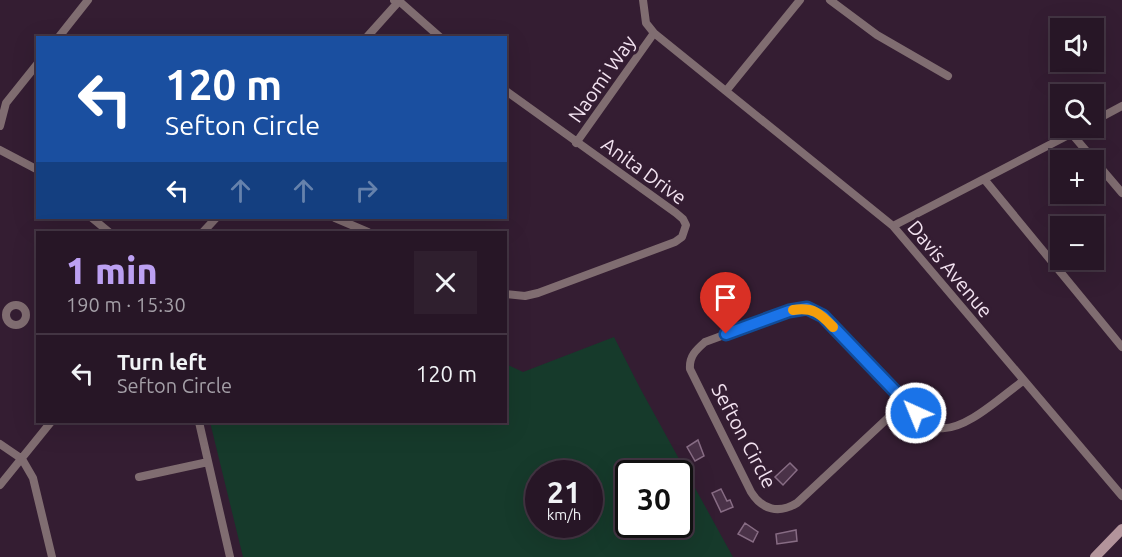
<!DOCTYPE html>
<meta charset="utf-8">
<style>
:root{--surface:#271626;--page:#2f1f2e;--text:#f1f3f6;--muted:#a49fa7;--line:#433543;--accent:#bca0f2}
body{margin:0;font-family:Ubuntu,sans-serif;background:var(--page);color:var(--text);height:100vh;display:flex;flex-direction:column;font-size:22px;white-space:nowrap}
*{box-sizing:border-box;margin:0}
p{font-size:20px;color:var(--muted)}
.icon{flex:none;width:33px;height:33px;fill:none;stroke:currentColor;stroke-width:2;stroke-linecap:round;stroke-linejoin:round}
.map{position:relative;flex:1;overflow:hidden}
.drawer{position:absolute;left:36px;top:231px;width:471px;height:192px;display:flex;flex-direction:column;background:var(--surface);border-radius:0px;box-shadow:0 6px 24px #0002,0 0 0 2px var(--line)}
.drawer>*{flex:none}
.guide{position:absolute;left:36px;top:36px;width:471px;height:183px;border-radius:0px;box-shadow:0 6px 24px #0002,0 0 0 2px var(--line);background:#1a4fa0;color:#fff;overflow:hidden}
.controls{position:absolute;left:1050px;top:18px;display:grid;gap:12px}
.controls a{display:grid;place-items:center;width:54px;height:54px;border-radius:0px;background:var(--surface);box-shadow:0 6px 24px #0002,0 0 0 2px var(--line);font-size:30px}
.speed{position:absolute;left:525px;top:460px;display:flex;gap:12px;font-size:30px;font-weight:700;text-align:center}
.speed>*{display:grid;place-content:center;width:78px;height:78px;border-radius:50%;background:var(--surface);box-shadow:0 6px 24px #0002,0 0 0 2px var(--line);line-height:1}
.speed small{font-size:15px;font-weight:400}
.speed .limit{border:3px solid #111;border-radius:9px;background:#fff;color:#111}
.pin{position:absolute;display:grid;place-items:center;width:51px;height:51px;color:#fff;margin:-62px -26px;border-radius:50% 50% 50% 0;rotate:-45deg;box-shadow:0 0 6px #0007}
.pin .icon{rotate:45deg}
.me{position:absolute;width:66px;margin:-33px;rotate:316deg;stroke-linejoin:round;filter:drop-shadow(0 0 4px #0008)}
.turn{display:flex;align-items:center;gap:21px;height:126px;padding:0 30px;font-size:27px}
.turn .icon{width:78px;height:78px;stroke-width:2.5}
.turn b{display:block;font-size:42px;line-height:51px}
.lanes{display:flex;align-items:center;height:57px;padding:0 30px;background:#0003;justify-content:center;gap:30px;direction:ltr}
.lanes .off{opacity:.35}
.round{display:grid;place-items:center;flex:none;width:63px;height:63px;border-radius:0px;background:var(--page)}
.headline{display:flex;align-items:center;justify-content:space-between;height:102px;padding:0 30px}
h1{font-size:36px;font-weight:800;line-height:45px;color:var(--accent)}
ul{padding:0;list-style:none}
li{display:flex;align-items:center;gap:18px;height:78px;padding:0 30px;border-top:2px solid var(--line)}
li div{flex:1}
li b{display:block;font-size:22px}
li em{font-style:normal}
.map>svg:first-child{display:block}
.green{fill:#163a2b;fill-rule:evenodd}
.building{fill:#4a3248;stroke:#876c84;stroke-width:1.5}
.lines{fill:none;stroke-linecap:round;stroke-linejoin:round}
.minor{stroke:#806d71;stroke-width:8}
.secondary{stroke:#b3949b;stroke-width:10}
.route-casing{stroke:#114b97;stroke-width:15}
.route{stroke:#1a73e8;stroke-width:10}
.slow{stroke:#f59e0b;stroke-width:10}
.labels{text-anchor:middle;stroke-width:6;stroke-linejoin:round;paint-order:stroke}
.street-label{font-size:20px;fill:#f2e2f0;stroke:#341d32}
</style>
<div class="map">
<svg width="1122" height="557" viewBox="0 0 1122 557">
<rect width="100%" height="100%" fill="#341d32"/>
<path class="green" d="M614 337 640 388 733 557H243L210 422H506V364L523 372ZM538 474H590V525H538ZM628 474H680V525H628Z"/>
<path class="building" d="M698 440 704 456 695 461 687 447Z
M790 463 797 470 783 485 775 477Z
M721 489 727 501 730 500 733 507 721 512 712 493Z
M745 523 758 532 753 542 738 534Z
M796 530 797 541 777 544 776 534Z"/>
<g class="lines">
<path class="minor" d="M394 0 399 1 441 38
M643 0 646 23 654 33 893 226 1122 496
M830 0 877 35 948 76
M58 38 88 0
M366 38 400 0
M506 91 676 213 683 219 686 225 682 237 675 242 538 293 525 296 506 294
M726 91 800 0
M1094 121 1122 106
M0 126 6 103 38 63
M1071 133 1122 193
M576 143 654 33
M0 150 38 170
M984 179 1122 347
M92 218 109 232
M335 218 368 232
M893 226 1082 128
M203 232 216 218
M6 315a10 10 0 1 1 20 0a10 10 0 1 1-20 0Z
M905 402 797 503C779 514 762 510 751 492L690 369C689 356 696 350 705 342L789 311 807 308 823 316 926 424C930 425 935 428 939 428 965 432 1003 395 1023 381
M199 422 230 557
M0 444 22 459 33 478 52 557
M139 477 208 462
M0 485 51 422"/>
<path class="secondary" d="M1095 557 1122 529"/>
</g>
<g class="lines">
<g class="route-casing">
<path id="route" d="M726 334 789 311 807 308 823 316 916 413"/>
</g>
<use href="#route" class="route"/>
<path class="slow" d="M793 310C813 307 820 313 833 327"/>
</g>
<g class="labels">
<g class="street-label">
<text transform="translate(602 79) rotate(-55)" y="7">Naomi Way</text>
<text transform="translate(644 171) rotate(36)" y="7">Anita Drive</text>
<text transform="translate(950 269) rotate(50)" y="7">Davis Avenue</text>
<text transform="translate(744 436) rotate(62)" y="7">Sefton Circle</text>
</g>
</g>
</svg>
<div class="controls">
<a><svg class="icon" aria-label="sound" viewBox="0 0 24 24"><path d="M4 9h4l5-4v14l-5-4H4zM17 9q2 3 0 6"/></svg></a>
<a><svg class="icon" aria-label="search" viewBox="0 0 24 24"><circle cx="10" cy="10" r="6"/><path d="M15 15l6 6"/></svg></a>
<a>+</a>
<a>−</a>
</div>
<div class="speed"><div>21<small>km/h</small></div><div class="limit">30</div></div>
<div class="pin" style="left:726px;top:334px;background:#d93025"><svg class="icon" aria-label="arrive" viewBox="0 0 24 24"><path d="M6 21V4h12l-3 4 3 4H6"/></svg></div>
<svg class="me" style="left:916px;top:413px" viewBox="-20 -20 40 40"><circle r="17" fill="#1a73e8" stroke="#fff" stroke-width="3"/><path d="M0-11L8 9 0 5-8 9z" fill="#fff"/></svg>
<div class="guide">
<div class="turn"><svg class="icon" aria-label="left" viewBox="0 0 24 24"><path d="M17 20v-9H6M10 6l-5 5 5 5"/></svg><div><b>120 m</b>Sefton Circle</div></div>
<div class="lanes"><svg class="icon" aria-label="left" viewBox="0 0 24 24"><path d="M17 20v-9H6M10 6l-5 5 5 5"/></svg><svg class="icon off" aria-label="ahead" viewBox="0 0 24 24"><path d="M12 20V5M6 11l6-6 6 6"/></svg><svg class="icon off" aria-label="ahead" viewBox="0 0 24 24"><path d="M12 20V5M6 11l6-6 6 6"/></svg><svg class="icon off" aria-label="right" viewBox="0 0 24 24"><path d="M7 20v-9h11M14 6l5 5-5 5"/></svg></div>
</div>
<section class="drawer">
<div class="headline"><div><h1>1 min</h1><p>190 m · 15:30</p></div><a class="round"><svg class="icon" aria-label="close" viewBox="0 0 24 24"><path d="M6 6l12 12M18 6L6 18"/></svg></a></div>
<ul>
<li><svg class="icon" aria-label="left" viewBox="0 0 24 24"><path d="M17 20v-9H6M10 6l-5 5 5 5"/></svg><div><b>Turn left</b><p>Sefton Circle</p></div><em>120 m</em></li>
</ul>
</section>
</div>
